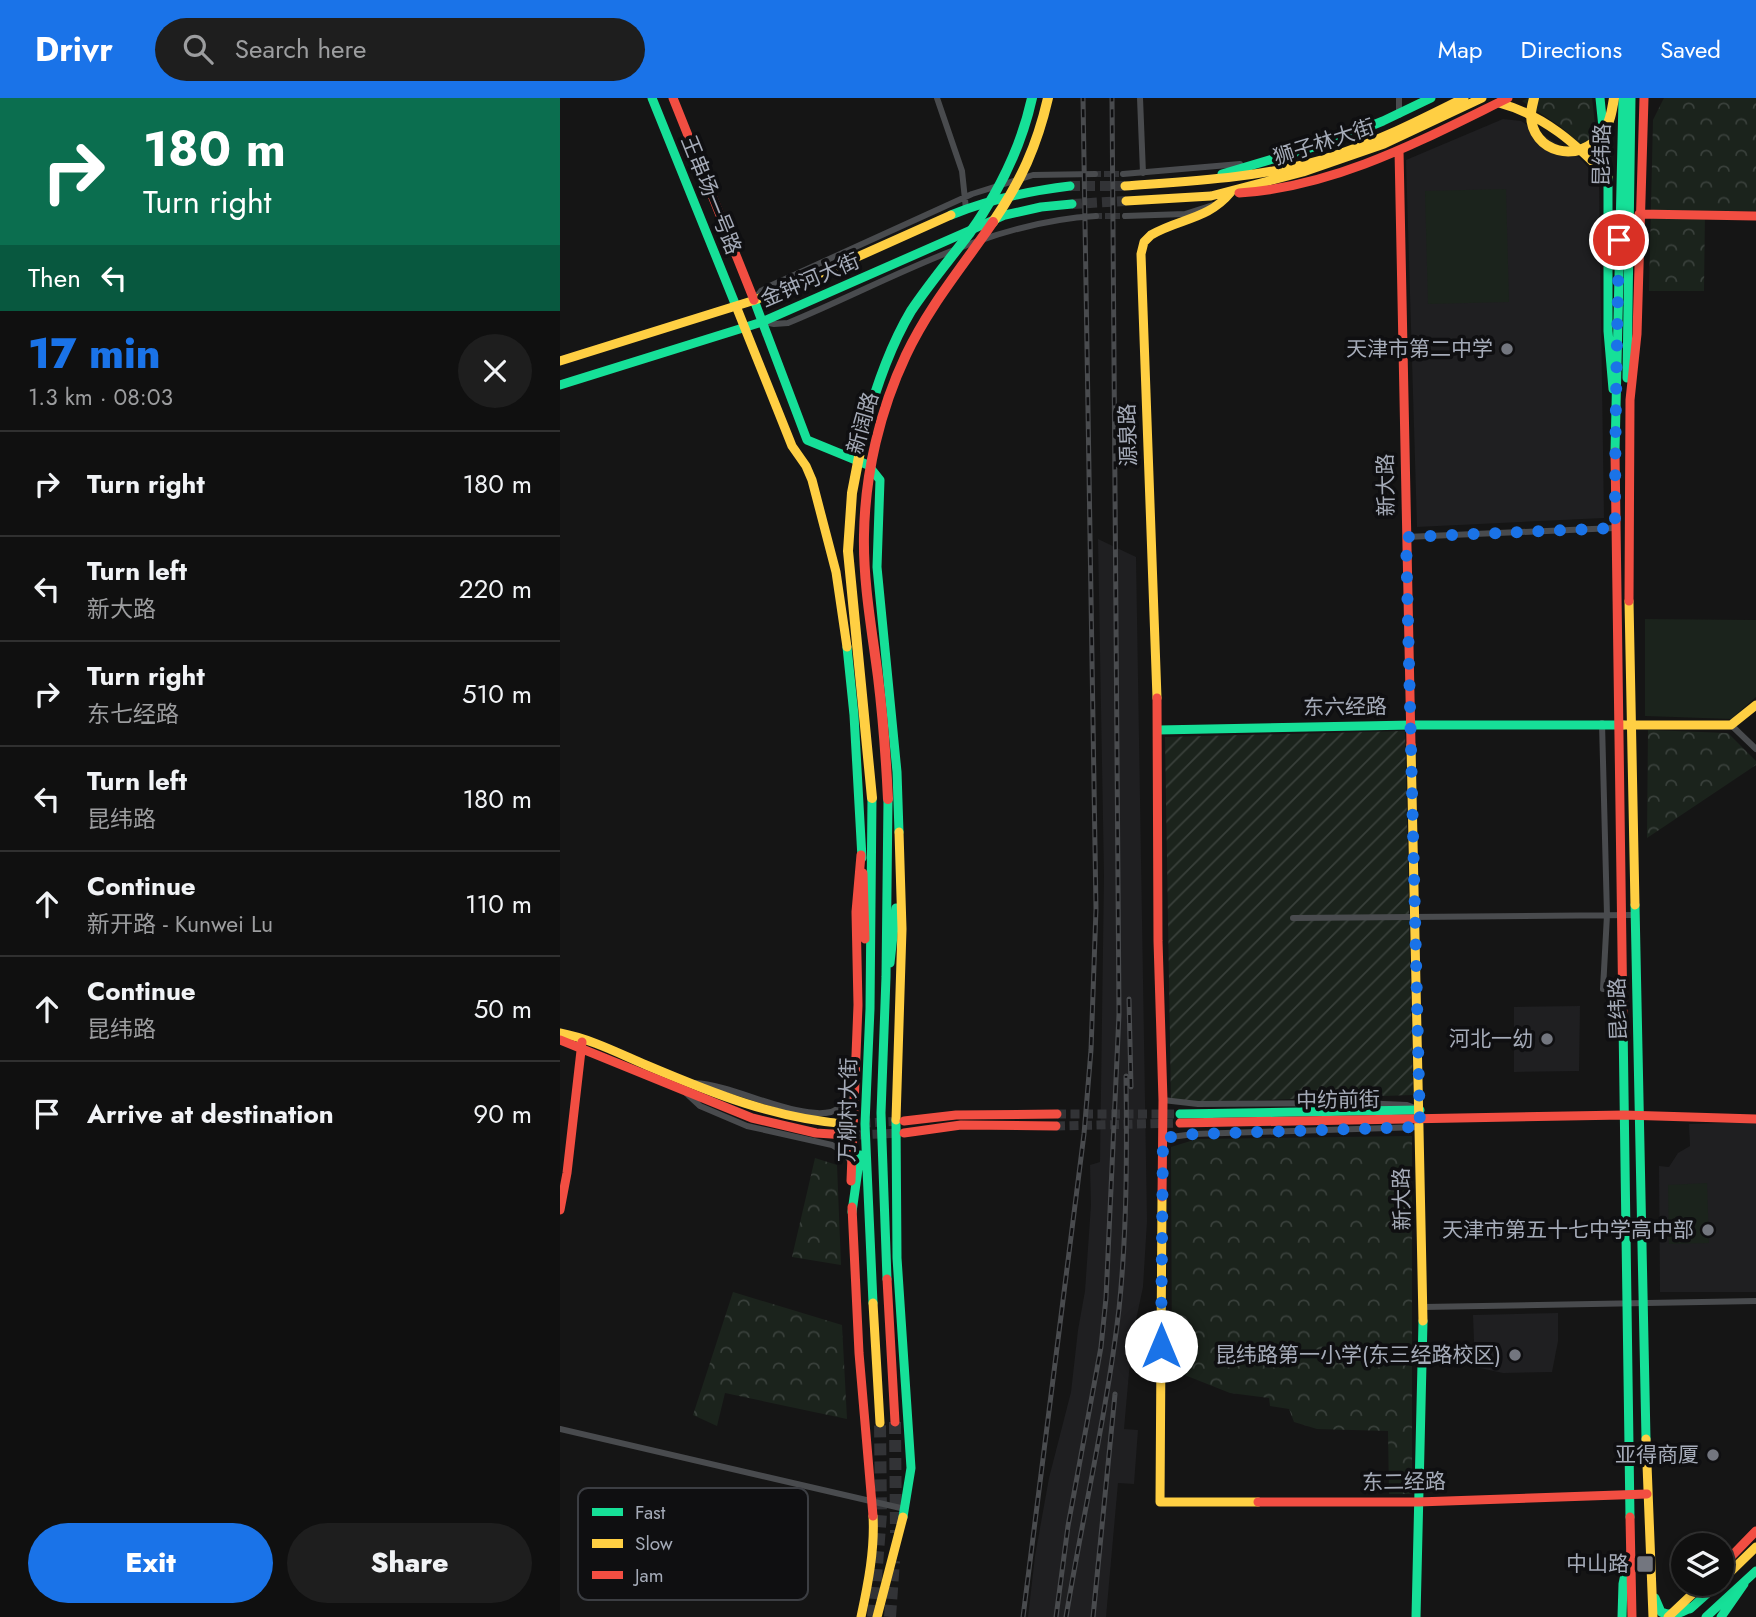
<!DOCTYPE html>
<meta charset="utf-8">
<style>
:root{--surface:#101010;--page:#1e1e1e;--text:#f1f3f6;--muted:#9c9d9f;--line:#303030;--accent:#1a73e8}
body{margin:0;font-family:Jost,"Noto Sans SC",sans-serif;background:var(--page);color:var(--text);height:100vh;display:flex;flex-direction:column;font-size:26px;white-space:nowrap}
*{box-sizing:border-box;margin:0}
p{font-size:23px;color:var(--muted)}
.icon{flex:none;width:38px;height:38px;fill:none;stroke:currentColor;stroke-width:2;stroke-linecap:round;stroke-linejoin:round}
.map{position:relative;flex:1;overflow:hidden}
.drawer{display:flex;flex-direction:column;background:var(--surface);width:560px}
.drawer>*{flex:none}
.hud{background:#0b6e4f;color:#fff;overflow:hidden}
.buttons{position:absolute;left:1111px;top:1435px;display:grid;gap:14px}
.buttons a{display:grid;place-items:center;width:63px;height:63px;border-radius:50%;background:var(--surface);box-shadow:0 4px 10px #0003,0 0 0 2px var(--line);font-size:35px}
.pin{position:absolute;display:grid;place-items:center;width:60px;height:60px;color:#fff;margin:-30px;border:4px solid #fff;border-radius:50%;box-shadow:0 2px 7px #0007}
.me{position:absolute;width:77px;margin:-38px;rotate:0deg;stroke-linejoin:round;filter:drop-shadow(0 0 5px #0008)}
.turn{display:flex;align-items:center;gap:24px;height:147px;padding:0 28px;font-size:32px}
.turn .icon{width:91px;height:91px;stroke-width:2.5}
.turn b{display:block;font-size:49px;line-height:60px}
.then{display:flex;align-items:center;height:66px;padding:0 28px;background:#0003;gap:14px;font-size:26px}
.round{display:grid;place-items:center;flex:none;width:74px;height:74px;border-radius:37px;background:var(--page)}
.headline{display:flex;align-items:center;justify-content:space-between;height:119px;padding:0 28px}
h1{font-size:42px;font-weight:800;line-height:52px;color:var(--accent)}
.cta{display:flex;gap:14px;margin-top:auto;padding:14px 28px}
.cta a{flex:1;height:80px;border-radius:42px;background:var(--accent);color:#fff;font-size:28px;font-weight:800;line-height:80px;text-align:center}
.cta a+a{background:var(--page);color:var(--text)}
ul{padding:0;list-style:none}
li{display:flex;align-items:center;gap:21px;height:105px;padding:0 28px;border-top:2px solid var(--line)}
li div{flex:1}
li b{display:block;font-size:26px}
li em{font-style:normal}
header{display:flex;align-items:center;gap:42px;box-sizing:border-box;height:98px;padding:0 35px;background:var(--accent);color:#fff}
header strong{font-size:33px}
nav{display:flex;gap:38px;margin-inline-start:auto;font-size:24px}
.search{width:490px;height:63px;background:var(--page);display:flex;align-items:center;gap:18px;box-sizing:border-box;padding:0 24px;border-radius:38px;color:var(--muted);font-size:26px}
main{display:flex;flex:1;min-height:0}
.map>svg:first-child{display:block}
.built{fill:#1f1f21}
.grass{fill:#1b231c}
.forest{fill:url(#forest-crowns)}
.garden{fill:url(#garden-furrows)}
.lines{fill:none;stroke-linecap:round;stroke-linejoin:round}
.street-tunnel{stroke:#323336;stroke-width:6;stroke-dasharray:6 3;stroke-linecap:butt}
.secondary-tunnel{stroke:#323336;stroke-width:9;stroke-dasharray:9 4.5;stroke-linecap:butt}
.primary-tunnel{stroke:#323336;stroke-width:10;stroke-dasharray:10 5;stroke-linecap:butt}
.highway-tunnel{stroke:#323336;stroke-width:12;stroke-dasharray:12 6;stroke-linecap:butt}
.street{stroke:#494b4e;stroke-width:6}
.fast{stroke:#16e098;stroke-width:9}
.slow{stroke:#ffcf43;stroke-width:9}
.jam{stroke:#f24e42;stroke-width:9}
.rail-casing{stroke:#494b4e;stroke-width:5}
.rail{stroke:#0f0f11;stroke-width:2.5;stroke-dasharray:8;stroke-linecap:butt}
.fast-bridge{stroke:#16e098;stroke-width:10}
.slow-bridge{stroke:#ffcf43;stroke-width:10}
.jam-bridge{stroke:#f24e42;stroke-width:10}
.route{stroke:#1a73e8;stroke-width:12;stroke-dasharray:0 21.6}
.poi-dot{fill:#73767f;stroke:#0f0f11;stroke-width:2.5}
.labels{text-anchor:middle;stroke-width:7;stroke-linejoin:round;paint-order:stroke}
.street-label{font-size:21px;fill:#a5abb8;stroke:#0f0f11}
.poi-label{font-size:21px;fill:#a5abb8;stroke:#0f0f11;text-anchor:end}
.key{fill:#0f0f11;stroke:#3c3e43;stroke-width:2}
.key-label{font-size:19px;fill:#a5abb8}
</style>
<header>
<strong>Drivr</strong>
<div class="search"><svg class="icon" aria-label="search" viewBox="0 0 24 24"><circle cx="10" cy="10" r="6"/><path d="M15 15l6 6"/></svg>Search here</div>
<nav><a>Map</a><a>Directions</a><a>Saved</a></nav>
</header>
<main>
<section class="drawer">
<div class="hud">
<div class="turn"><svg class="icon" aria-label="right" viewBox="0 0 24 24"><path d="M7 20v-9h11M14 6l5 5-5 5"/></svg><div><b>180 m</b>Turn right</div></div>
<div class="then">Then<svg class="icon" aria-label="left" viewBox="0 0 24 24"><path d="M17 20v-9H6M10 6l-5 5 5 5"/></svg></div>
</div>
<div class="headline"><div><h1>17 min</h1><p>1.3 km · 08:03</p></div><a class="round"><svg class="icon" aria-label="close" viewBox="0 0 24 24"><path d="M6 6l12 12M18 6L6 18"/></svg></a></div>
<ul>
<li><svg class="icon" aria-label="right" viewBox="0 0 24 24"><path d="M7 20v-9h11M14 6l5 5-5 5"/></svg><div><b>Turn right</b></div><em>180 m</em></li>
<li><svg class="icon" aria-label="left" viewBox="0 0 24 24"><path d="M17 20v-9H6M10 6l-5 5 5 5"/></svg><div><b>Turn left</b><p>新大路</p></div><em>220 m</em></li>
<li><svg class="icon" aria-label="right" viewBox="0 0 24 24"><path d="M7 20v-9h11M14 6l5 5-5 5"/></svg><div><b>Turn right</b><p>东七经路</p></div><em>510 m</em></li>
<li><svg class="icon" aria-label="left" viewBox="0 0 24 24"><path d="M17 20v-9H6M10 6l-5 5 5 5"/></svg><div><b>Turn left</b><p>昆纬路</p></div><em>180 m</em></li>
<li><svg class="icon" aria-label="ahead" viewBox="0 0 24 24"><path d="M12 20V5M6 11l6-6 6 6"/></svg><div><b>Continue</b><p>新开路 - Kunwei Lu</p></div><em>110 m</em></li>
<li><svg class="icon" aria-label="ahead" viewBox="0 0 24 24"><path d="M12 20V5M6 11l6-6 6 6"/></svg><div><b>Continue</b><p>昆纬路</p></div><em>50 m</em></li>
<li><svg class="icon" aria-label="arrive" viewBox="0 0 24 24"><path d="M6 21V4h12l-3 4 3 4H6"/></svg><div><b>Arrive at destination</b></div><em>90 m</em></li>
</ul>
<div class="cta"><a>Exit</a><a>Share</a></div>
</section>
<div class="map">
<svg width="1196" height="1519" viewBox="0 0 1196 1519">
<defs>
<pattern id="forest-crowns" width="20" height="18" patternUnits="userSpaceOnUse" patternTransform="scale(1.75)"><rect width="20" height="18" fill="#1b231c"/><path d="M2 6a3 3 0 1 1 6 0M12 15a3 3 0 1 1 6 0" fill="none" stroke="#39403b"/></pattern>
<pattern id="garden-furrows" width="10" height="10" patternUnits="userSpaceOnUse" patternTransform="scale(1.75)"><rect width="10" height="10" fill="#1b231c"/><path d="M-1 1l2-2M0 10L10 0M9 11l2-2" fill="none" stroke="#39403b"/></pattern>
</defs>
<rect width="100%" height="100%" fill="#151515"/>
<path class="built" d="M943 21 961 23 1020 60 1039 82 1044 420 857 429 846 62Z
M538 441 576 459 587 1123 583 1189 572 1241 564 1331 578 1332 574 1386 558 1385 546 1519H468L475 1458 489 1380 511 1294 518 1232 525 1193 531 1107 530 1067 540 1064 544 778Z
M1020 908 1019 973 954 974V909Z
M1196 1024V1194H1100L1099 1068 1109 1069 1118 1055 1130 1048 1129 1026Z
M998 1215V1243L992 1274 943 1275 915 1269 913 1217Z"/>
<path class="grass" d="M946 91 949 204 868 206 865 93Z
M1085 521 1196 522V599L1171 621 1085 618Z
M1147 1085 1149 1145 1109 1146 1108 1087Z"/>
<path class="forest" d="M968 0H1032L1039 62 1001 29 962 3Z
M1104 0H1196V113H1145L1144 193H1089L1093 22Z
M1088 632 1168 635 1196 663V667L1087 740Z
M852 1038V1396H829L828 1333 757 1331 734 1324 729 1311 710 1308 709 1300 670 1295 612 1272 611 1049 637 1041Z
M255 1060 277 1067 281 1167 232 1159Z
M173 1194 282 1227 287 1321 165 1295 157 1328 133 1317Z"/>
<path class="garden" d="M845 633 853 997 611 1005 605 639Z"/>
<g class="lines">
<path class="street-tunnel" d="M535 76H563
M536 118H565"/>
<path class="secondary-tunnel" d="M497 1016H620
M288 1026 342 1023
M496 1028 620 1025
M299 1037 341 1035"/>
<path class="primary-tunnel" d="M510 88H565
M512 106 566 103"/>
<path class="highway-tunnel" d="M335 1324 336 1435
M313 1519 321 1416 320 1325
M330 1519 334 1463"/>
<path class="street" d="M377 0 402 73 406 111
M580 0 583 75
M839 17V0
M563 76 680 66
M565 118 625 116 653 107
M194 202 201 193 212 187 412 96 473 77 535 76
M204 224 214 226 228 225C328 184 425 124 536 118
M846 439 1055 430
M1042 625 1047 817 1043 891
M1171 627 1196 651
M733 820 1075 817
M135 985C173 987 237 1022 271 1014 279 1011 287 1004 294 999
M126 995 140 1008 187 1028 272 1047 285 1055 292 1066
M603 1002 638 1006 800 1005 847 1007 855 1010
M603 1040 634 1036 860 1029
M863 1209 1196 1203
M0 1331 345 1411"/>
<path class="fast" d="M92 0 176 208
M1040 0 1048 79V233L1053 291
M662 76 774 43 823 23 871 0
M391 117C430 101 469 93 510 88
M194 202 247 342 308 367 320 382 317 469 337 674 339 734
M1067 280 1071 0
M0 287 202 224 445 117 481 109 512 106
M1055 354 1063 0
M287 549 294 617 302 760
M598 632 852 627H1063
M312 700 310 911 305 1026 313 1205
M1075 807 1086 1341
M330 865 336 810
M1063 924 1070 1419
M620 1016 860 1012
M336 1022 337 1160 351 1370 343 1419
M292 1114 300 1057
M327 1181 321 1015 326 879 328 701
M1095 1500 1101 1514C1113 1519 1121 1515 1132 1509
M1130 1511 1158 1486
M856 1519 863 1223
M1062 1519 1063 1486 1068 1462
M1146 1519 1196 1473
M1161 1519 1184 1486"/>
<path class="slow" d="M939 5C984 17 1016 46 1048 79
M565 88C631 83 698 80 761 62 811 47 858 23 904 0
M566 103 651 98 743 74 824 46 922 0
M176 208 232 348 246 368 252 382 276 474 287 549
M0 263 195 202 257 177 391 117
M1069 503 1075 807
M597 600 581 156 584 144 591 137C620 120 648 122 671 94
M1063 627H1171L1196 607
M851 647 863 1223
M0 935C31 941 58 955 86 967 152 995 216 1021 288 1026
M336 1022 342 831 339 734
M602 1099 600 1404H698
M313 1205 320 1325
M1086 1341 1093 1519
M1162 1482 1196 1449
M301 1519C308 1486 315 1451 313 1418
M317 1519 343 1419
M1108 1519 1143 1486"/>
<path class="jam" d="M113 0 194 202
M839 52 851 647
M679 95C776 89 862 42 948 0
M1079 116 1196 118
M1055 354 1063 924
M1069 503 1070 302 1077 236 1084 0
M597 600 598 843 603 1002 602 1099
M303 775 305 841
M0 942 192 1020 256 1035 287 1037
M344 1023 396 1017 497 1016
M620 1025 1064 1017 1196 1021
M344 1035 401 1027 496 1028
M291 1083 298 907 296 814 301 757
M292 1109 299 1255 313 1418
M0 1112 7 1075 22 944
M327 1181 335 1324
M698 1404H858L1087 1396
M1070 1419 1072 1519
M1162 1468 1196 1433"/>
<g class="rail-casing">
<path id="rail" d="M569 901 571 989
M463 1519 524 1036 531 952 536 811 523 0
M496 1519 508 1428 541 1249 546 1200 559 916 552 0
M506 1519C523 1416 547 1314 559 1211 567 1133 567 1056 566 978
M533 1519 555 1296"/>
</g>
<use href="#rail" class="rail"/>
<path class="fast-bridge" d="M304 333C315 292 329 250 351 213 369 186 390 161 409 136 439 94 461 50 472 0"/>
<path class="slow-bridge" d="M974 0C973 5 971 11 971 16 971 56 1020 66 1042 36 1050 26 1052 12 1054 0
M433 124C461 83 477 48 488 0
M304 333 292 395 288 453 312 700"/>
<path class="jam-bridge" d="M328 701C326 660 323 620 318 579 312 532 303 485 304 437 305 375 320 312 346 257 369 208 403 168 433 124"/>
</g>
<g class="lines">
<path class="route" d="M601 1248 603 1040 634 1036 860 1029 846 439 1055 430C1055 334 1057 238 1059 142"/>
</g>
<g class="poi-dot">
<circle cx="947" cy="251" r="7"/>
<circle cx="987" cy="941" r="7"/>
<circle cx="1148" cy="1132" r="7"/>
<circle cx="955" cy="1257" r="7"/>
<circle cx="1153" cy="1357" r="7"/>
<rect x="1076" y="1457" width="18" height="18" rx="3.5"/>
</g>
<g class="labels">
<g class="street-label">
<text transform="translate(764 44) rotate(-18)" y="7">狮子林大街</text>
<text transform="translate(1042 57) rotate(-89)" y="7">昆纬路</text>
<text transform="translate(151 97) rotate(68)" y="7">王串场一号路</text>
<text transform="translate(250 182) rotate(-23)" y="7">金钟河大街</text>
<text transform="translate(303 325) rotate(-74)" y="7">新阔路</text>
<text transform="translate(568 337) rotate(-92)" y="7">源泉路</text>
<text transform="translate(826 387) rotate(-91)" y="7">新大路</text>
<text transform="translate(785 609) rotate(-1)" y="7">东六经路</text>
<text transform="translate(1058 911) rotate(-92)" y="7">昆纬路</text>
<text transform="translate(778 1002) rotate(-1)" y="7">中纺前街</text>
<text transform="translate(288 1012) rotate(-89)" y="7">万柳村大街</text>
<text transform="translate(842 1101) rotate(-91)" y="7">新大路</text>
<text transform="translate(844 1384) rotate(-1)" y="7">东二经路</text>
</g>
<g class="poi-label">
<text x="933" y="258">天津市第二中学</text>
<text x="973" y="948">河北一幼</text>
<text x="1134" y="1139">天津市第五十七中学高中部</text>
<text x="941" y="1264">昆纬路第一小学(东三经路校区)</text>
<text x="1139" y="1364">亚得商厦</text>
<text x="1069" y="1473">中山路</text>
</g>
</g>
<rect x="18" y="1390" width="230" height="112" rx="10" class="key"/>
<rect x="32" y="1410" width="31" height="8" fill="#16e098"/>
<rect x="32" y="1441" width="31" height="9" fill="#ffcf43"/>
<rect x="32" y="1473" width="31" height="8" fill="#f24e42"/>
<g class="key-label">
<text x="75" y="1421">Fast</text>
<text x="75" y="1452">Slow</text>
<text x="75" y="1484">Jam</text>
</g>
</svg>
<div class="buttons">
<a><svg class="icon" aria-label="layers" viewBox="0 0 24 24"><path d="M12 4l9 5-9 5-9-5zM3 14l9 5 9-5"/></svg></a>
</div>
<div class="pin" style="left:1059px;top:142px;background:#d93025"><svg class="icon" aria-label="arrive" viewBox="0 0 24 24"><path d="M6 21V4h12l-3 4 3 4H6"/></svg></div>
<svg class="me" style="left:601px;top:1248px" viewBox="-20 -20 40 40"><circle r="19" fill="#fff"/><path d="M0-13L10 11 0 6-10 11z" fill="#1a73e8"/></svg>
</div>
</main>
